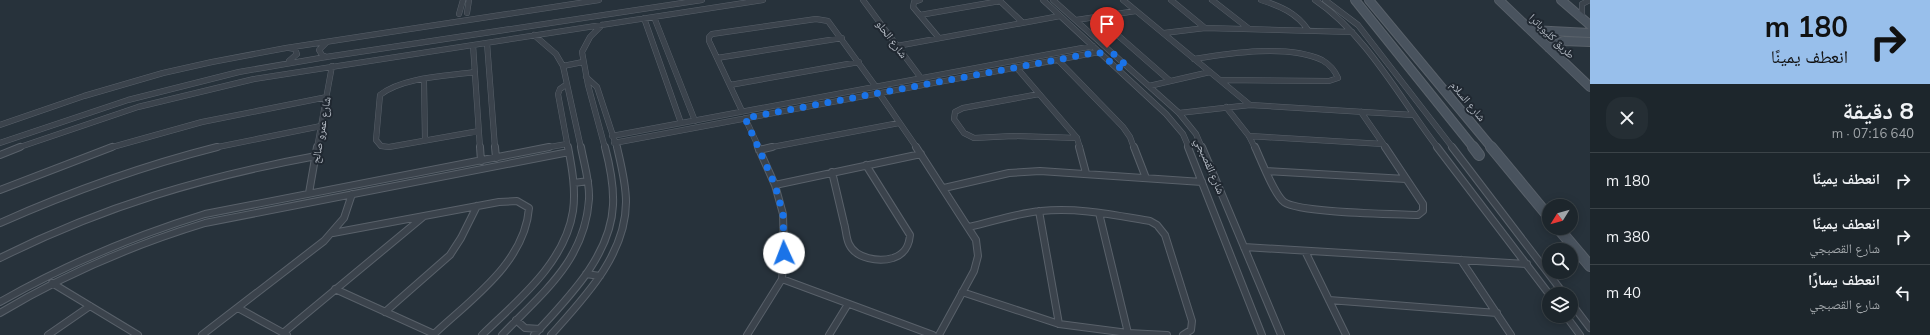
<!DOCTYPE html>
<html lang="ar">
<meta charset="utf-8">
<style>
:root{--surface:#1d262c;--page:#252e34;--text:#f1f3f6;--muted:#a0a5a9;--line:#3b4348}
body{margin:0;font-family:Mulish,"Noto Naskh Arabic",sans-serif;background:var(--page);color:var(--text);direction:rtl;height:100vh;display:flex;flex-direction:column;font-size:15px;white-space:nowrap}
*{box-sizing:border-box;margin:0}
p{font-size:13px;color:var(--muted)}
.icon{flex:none;width:22px;height:22px;fill:none;stroke:currentColor;stroke-width:2;stroke-linecap:round;stroke-linejoin:round}
.map{position:relative;flex:1;overflow:hidden;direction:ltr}
.details{display:flex;flex-direction:column;background:var(--surface);width:340px}
.details>*{flex:none}
.banner{background:#98bfeb;color:#111;overflow:hidden}
.needle{width:26px;rotate:233deg}
.controls{position:absolute;left:1542px;top:199px;display:grid;gap:8px}
.controls a{display:grid;place-items:center;width:36px;height:36px;border-radius:50%;background:var(--surface);box-shadow:0 2px 10px #0003,0 0 0 1px var(--line);font-size:20px}
.pin{position:absolute;display:grid;place-items:center;width:34px;height:34px;color:#fff;margin:-41px -17px;border-radius:50% 50% 50% 0;rotate:-45deg;box-shadow:0 0 4px #0007}
.pin .icon{rotate:45deg}
.me{position:absolute;width:44px;margin:-22px;rotate:358deg;stroke-linejoin:round;filter:drop-shadow(0 0 3px #0008)}
.turn{display:flex;align-items:center;gap:14px;height:84px;padding:0 16px;font-size:18px}
.turn .icon{width:52px;height:52px;stroke-width:2.5}
.turn b{display:block;font-size:28px;line-height:34px}
.round{display:grid;place-items:center;flex:none;width:42px;height:42px;border-radius:16px;background:var(--page)}
.overview{display:flex;align-items:center;justify-content:space-between;height:68px;padding:0 16px}
h1{font-size:24px;font-weight:700;line-height:30px}
ul{padding:0;list-style:none}
li{display:flex;align-items:center;gap:12px;height:56px;padding:0 16px;border-top:1px solid var(--line)}
li div{flex:1}
li b{display:block;font-size:15px}
li em{font-style:normal}
main{display:flex;flex:1;min-height:0}
.map>svg:first-child{display:block}
.lines{fill:none;stroke-linecap:round;stroke-linejoin:round}
.street-far1-casing{stroke:#59616a;stroke-width:6}
.street-casing{stroke:#59616a;stroke-width:8}
.secondary-far1-casing{stroke:#59616a;stroke-width:10}
.secondary-casing{stroke:#59616a;stroke-width:12}
.street-far1{stroke:#3b434c;stroke-width:5}
.street{stroke:#3b434c;stroke-width:6}
.secondary-far1{stroke:#49535e;stroke-width:8}
.secondary{stroke:#49535e;stroke-width:10}
.route{stroke:#1a73e8;stroke-width:7;stroke-dasharray:0 12.6}
.labels{text-anchor:middle;stroke-width:4;stroke-linejoin:round;paint-order:stroke}
.street-label{font-size:11px;fill:#b7bec7;stroke:#202831}
</style>
<main>
<section class="details">
<div class="banner">
<div class="turn"><svg class="icon" aria-label="right" viewBox="0 0 24 24"><path d="M7 20v-9h11M14 6l5 5-5 5"/></svg><div><b>180 m</b>انعطف يمينًا</div></div>
</div>
<div class="overview"><div><h1>8 دقيقة</h1><p>640 m · 07:16</p></div><a class="round"><svg class="icon" aria-label="close" viewBox="0 0 24 24"><path d="M6 6l12 12M18 6L6 18"/></svg></a></div>
<ul>
<li><svg class="icon" aria-label="right" viewBox="0 0 24 24"><path d="M7 20v-9h11M14 6l5 5-5 5"/></svg><div><b>انعطف يمينًا</b></div><em>180 m</em></li>
<li><svg class="icon" aria-label="right" viewBox="0 0 24 24"><path d="M7 20v-9h11M14 6l5 5-5 5"/></svg><div><b>انعطف يمينًا</b><p>شارع القصبجي</p></div><em>380 m</em></li>
<li><svg class="icon" aria-label="left" viewBox="0 0 24 24"><path d="M17 20v-9H6M10 6l-5 5 5 5"/></svg><div><b>انعطف يسارًا</b><p>شارع القصبجي</p></div><em>40 m</em></li>
</ul>
</section>
<div class="map">
<svg width="1590" height="335" viewBox="0 0 1590 335">
<rect width="100%" height="100%" fill="#27323b"/>
<g class="lines">
<g class="street-far1-casing">
<path id="street-far1" d="M863 0 921 78
M920 0 914 2 913 7 939 38
M999 0 1022 22
M1043 0 1166 114 1183 134 1189 148
M1053 0 1179 113 1196 134 1202 148
M1123 0 1250 105
M1171 0 1205 28
M1212 0 1248 28
M1261 0C1280 6 1297 13 1308 30
M1315 0C1366 34 1401 100 1438 148
M1325 0 1358 25 1453 148
M467 13 469 0
M459 14 463 0
M920 15 1000 1
M654 17 695 121
M1097 17 1170 81
M1582 17V4L1590 0
M644 18 681 123
M1076 20 1136 11
M602 25 590 37 582 52 588 85 605 148
M1164 33 1205 28 1352 32
M534 35 556 54 563 66 581 148
M487 43 495 148
M473 45 480 148
M897 46 1060 16
M289 48 295 49 297 54 289 61
M326 57 322 55 319 50 327 42
M717 58 842 38
M1194 59C1230 53 1288 44 1322 60 1329 64 1335 71 1338 78L1329 81 1220 80
M1058 60 1123 127 1130 137 1134 148
M563 66 583 62
M1016 67 1077 138 1080 148
M475 72C448 76 402 77 380 95L376 140 381 146 389 147 479 131
M586 77 597 87 617 148
M424 81 425 140
M567 84 560 89 558 94 568 148
M730 85 859 62
M1149 86 1210 72
M879 93 917 148
M1039 94 963 108 955 112 954 119 964 133 974 138 1013 136 1077 138
M1226 107 1249 136 1255 148
M742 111 709 41V37L712 34 816 19 828 21 876 87
M1361 112 1386 148
M1179 113 1250 105 1413 115
M745 118 759 148
M0 125 84 96 163 73 212 62 286 48 599 0
M612 136 1093 46
M1249 136 1383 144
M0 143 128 100 239 72 326 57 702 0
M614 143 1099 52
M17 148 138 107 254 79 763 0
M109 148 202 122 327 97
M213 148 321 126
M317 148 332 66
M544 148 567 144
M767 148 899 123"/>
</g>
<g class="street-casing">
<path id="street" d="M480 147 481 161
M495 147 496 158
M916 147 976 240 978 256 974 271 939 335
M1079 147 1086 173
M1134 147 1146 178
M1188 147 1262 335
M1202 147 1281 335
M1255 147C1261 160 1274 194 1284 202 1299 213 1394 214 1418 215L1423 211V204L1385 147
M1437 147 1549 294
M1452 147 1564 294
M759 150 772 147
M0 155 20 147
M1266 171 1406 179
M832 172C836 189 840 206 844 223 846 229 846 238 849 244 856 259 879 262 893 258 905 254 909 246 910 235L866 165
M574 183 588 181
M775 185 921 154
M944 188 1009 173 1040 171 1202 182
M0 190 112 147
M309 193 317 147
M1039 211 1059 324
M1099 213 1128 333
M0 223C70 192 142 166 217 147
M969 227C992 222 1017 213 1041 211 1077 207 1114 215 1150 221L1157 225 1165 235 1192 321 1191 330 1183 335
M333 233 499 202 517 201 529 208C525 263 470 300 433 335
M1244 247 1527 264
M1305 251 1346 335
M0 258C104 206 203 177 316 156
M1461 260 1511 335
M586 274 600 276
M782 279 933 335
M52 283 138 335
M335 289 434 334
M962 292 1059 324 1128 333 1167 335
M1329 300 1497 313
M0 302C65 265 133 236 205 214L549 147
M1571 303 1590 328
M238 308 287 335
M385 312 450 255 461 238 477 206
M0 313C65 274 133 245 205 223L569 152
M1566 316 1580 335
M516 320 525 328 540 329
M283 333 423 217
M48 335 90 306
M202 335 324 241 344 218 352 194
M482 335C518 300 565 263 573 211 576 190 572 168 568 147
M502 335C542 293 585 261 589 199 590 182 584 164 581 147
M534 335C567 299 611 256 613 205 614 185 610 166 605 147
M551 335C584 298 626 255 626 202 626 183 621 165 617 147
M747 335 782 279 784 253 783 214 775 185 758 147
M829 335 848 304"/>
</g>
<g class="secondary-far1-casing">
<path id="secondary-far1" d="M1355 0 1474 148
M1369 0 1492 148
M1499 0 1590 87
M1561 0 1590 25
M1531 30 1590 33
M1549 48 1563 41 1590 42"/>
</g>
<g class="secondary-casing">
<path id="secondary" d="M1473 147 1479 155
M1491 147 1549 217
M1558 228 1590 266"/>
</g>
<use href="#street-far1" class="street-far1"/>
<use href="#street" class="street"/>
<use href="#secondary-far1" class="secondary-far1"/>
<use href="#secondary" class="secondary"/>
</g>
<g class="lines">
<path class="route" d="M784 253 783 214 775 185 745 118 1099 52 1117 68 1127 66 1107 48"/>
</g>
<g class="labels">
<g class="street-label">
<text transform="translate(1552 36) rotate(44)" y="4">طريق كليوباترا</text>
<text transform="translate(892 39) rotate(53)" y="4">شارع الحلو</text>
<text transform="translate(1468 101) rotate(50)" y="4">شارع السلام</text>
<text transform="translate(321 130) rotate(-80)" y="4">شارع عمرو صالح</text>
<text transform="translate(1210 166) rotate(67)" y="4">شارع القصبجي</text>
</g>
</g>
</svg>
<div class="controls">
<a><svg class="needle" viewBox="-14 -14 28 28"><path d="M0-13l5 13h-10z" fill="#e53935"/><path d="M0 13l5-13h-10z" fill="#a0a5a9"/></svg></a>
<a><svg class="icon" aria-label="search" viewBox="0 0 24 24"><circle cx="10" cy="10" r="6"/><path d="M15 15l6 6"/></svg></a>
<a><svg class="icon" aria-label="layers" viewBox="0 0 24 24"><path d="M12 4l9 5-9 5-9-5zM3 14l9 5 9-5"/></svg></a>
</div>
<div class="pin" style="left:1107px;top:48px;background:#d93025"><svg class="icon" aria-label="arrive" viewBox="0 0 24 24"><path d="M6 21V4h12l-3 4 3 4H6"/></svg></div>
<svg class="me" style="left:784px;top:253px" viewBox="-20 -20 40 40"><circle r="19" fill="#fff"/><path d="M0-13L10 11 0 6-10 11z" fill="#1a73e8"/></svg>
</div>
</main>
